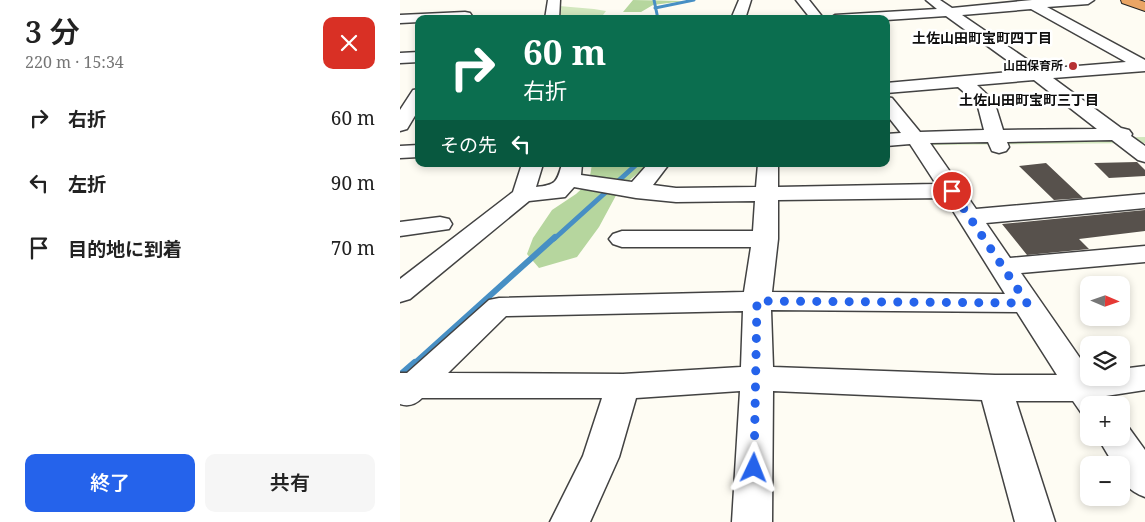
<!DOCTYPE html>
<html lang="ja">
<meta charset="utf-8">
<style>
:root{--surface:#fff;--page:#f6f6f6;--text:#222;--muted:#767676;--accent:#2563eb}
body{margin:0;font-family:"Noto Serif","Noto Sans JP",serif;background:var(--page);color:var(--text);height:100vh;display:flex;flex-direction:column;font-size:19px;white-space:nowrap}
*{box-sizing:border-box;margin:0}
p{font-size:16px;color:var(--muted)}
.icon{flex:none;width:28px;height:28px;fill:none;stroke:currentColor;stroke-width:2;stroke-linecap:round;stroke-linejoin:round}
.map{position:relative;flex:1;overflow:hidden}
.sheet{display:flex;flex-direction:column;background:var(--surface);width:400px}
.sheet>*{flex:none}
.top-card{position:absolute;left:15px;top:15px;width:475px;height:152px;border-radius:10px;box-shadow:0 2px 8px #0003;background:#0b6e4f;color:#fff;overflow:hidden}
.needle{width:32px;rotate:92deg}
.fabs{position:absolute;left:680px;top:276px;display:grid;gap:10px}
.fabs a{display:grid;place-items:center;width:50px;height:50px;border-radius:10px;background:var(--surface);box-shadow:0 2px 8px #0003;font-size:25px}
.pin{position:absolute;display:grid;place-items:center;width:42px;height:42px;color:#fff;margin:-21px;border:2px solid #fff;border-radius:50%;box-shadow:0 1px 5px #0007}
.me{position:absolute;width:55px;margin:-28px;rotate:2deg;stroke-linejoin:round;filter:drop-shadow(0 0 4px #0008)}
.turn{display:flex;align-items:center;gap:18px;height:105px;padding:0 25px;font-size:22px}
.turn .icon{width:65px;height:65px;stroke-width:2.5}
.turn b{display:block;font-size:35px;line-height:42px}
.then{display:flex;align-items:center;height:48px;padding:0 25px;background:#0003;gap:10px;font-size:19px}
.round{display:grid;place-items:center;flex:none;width:52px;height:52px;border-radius:10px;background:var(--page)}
.headline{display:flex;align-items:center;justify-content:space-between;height:85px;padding:0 25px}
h1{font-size:30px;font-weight:600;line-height:38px}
.primary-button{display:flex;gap:10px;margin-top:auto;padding:10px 25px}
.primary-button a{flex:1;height:58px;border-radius:10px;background:var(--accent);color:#fff;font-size:20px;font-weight:600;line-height:58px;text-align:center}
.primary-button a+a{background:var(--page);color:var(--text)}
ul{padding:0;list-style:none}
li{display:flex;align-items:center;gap:15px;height:65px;padding:0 25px}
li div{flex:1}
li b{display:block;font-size:19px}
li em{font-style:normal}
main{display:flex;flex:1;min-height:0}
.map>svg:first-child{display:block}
.green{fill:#d2e7be}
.forest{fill:#b6d69e}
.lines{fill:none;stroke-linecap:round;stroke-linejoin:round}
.stream-far3{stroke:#478fc4;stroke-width:3}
.stream-far2{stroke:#478fc4;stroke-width:5}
.stream-far1{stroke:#478fc4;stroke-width:6}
.stream{stroke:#478fc4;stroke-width:8}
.building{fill:#57514c}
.minor-casing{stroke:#424242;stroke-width:3}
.highway-casing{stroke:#202020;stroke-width:2}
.minor{fill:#fff;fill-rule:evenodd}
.highway{fill:#eaa565;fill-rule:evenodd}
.route{stroke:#2563eb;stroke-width:9;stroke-dasharray:0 16.2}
.poi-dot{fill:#b63134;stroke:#fff;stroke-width:2}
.labels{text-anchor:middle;stroke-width:5;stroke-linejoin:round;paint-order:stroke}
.far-poi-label{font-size:12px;font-weight:bold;fill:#0f0f0f;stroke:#fff;text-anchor:end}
.far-neighbourhood-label{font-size:14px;font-weight:bold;fill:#0f0f0f;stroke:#fff}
</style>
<main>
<section class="sheet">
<div class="headline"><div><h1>3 分</h1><p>220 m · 15:34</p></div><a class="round" style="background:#d93025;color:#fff"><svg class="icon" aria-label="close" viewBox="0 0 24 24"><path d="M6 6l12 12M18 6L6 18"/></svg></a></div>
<ul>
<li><svg class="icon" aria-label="right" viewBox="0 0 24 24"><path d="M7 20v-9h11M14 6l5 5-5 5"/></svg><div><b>右折</b></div><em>60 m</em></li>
<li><svg class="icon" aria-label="left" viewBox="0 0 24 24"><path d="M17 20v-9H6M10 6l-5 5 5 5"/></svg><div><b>左折</b></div><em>90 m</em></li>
<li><svg class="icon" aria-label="arrive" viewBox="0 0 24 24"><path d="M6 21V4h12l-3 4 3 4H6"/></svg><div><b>目的地に到着</b></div><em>70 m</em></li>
</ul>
<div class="primary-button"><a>終了</a><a>共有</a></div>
</section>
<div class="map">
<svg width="745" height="522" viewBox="0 0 745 522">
<rect width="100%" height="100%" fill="#fefcf3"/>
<path class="green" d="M159 6 194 9 206 11 200 19H156Z
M745 137V143L531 145 529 140Z"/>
<path class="forest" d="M233 0 284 1 253 5 241 12H223Z
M192 164H249L220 188 199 227 177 257 139 268 127 254 133 238 152 210 176 194 189 182Z"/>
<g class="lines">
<path class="stream-far3" d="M254 0 258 19
M255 8 294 0"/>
<path class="stream-far2" d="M154 239 237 164"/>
<path class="stream-far1" d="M14 364 155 237"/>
<path class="stream" d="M0 376 15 363"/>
</g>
<path class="building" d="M737 162 745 170V176L709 178 694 163Z
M646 163 683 198 654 200 619 166Z
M745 210V231L679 239 689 249 627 255 602 224Z"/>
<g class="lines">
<g class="minor-casing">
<path id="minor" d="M148 0H160L159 19H145Z
M339 0H351L345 19H331Z
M396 0H409L424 19H411Z
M526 0H540L552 8 632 0H694L688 4 647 7 745 60V71L653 78 721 128 729 130 732 134 731 136 745 146V162L738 160 712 140 607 142 609 147 606 151 599 153 592 151 588 142 530 143 576 209 745 194V208L586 223 610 258 745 246V262L621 273 689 371V378H721V369L745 366V390L706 396 711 405H689V417L682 414 673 401H616L655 522H615L582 400 373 391 372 522H332L340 391 236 398 219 457 190 522H150L183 456 202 398H22C16 404 9 407 0 404V373H7L89 300 99 298 344 292 351 247H222L213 244 209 239 213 234 222 231H353L355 201 276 202 236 198 174 187 165 197 129 201 10 299 0 302V279L113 192 122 164H143L136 187C156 185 157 182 162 164H182L181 175 232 182 248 164H269L253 185 276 188 356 187 358 164H378V187L536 184 510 144 486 146V134L501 133 486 114V97L492 98 520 132 584 130 577 103 558 87 486 93V83L622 71 546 16 486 20 429 19 435 15 537 9ZM631 9 726 62 641 69 562 15ZM634 80 697 129 603 130 594 101 577 85ZM545 198 605 294 372 292 378 239V200ZM371 310 617 312 657 375H595L373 367ZM343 311 341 367 223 374 48 373 106 316Z
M65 12 70 13 72 16 70 19H19V22L0 23V15Z
M19 52V62L0 63V53Z
M19 89V109L7 129 0 131V110L13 90Z
M19 145V157L0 158V146Z
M40 217 49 219 52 224 49 229 0 236V222Z
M721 425 729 428 745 450V497C729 491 721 483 721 465H714L698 438H721Z"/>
</g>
<g class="highway-casing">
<path id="highway" d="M721 0H739L745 2V11L722 3Z"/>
</g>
<use href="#minor" class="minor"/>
<use href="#highway" class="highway"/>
</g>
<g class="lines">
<path class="route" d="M354 468 357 301 627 303 552 191"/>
</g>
<circle class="poi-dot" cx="673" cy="66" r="5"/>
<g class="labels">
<g class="far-poi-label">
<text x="663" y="70">山田保育所</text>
</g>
<g class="far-neighbourhood-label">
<text x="582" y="43">土佐山田町宝町四丁目</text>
<text x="629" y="105">土佐山田町宝町三丁目</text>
</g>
</g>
</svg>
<div class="fabs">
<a><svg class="needle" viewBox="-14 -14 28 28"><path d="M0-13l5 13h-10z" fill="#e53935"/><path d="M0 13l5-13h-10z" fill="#767676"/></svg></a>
<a><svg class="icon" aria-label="layers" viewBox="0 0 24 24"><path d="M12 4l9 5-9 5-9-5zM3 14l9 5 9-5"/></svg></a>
<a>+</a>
<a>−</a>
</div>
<div class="pin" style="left:552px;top:191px;background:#d93025"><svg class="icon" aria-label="arrive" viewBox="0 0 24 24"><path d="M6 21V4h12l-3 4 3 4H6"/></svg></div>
<svg class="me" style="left:354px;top:468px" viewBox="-20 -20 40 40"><path d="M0-17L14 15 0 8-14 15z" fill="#2563eb" stroke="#fff" stroke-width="4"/></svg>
<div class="top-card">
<div class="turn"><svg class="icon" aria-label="right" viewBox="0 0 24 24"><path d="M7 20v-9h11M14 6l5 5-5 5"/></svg><div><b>60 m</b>右折</div></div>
<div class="then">その先<svg class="icon" aria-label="left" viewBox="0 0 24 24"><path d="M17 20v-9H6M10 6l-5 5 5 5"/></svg></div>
</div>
</div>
</main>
